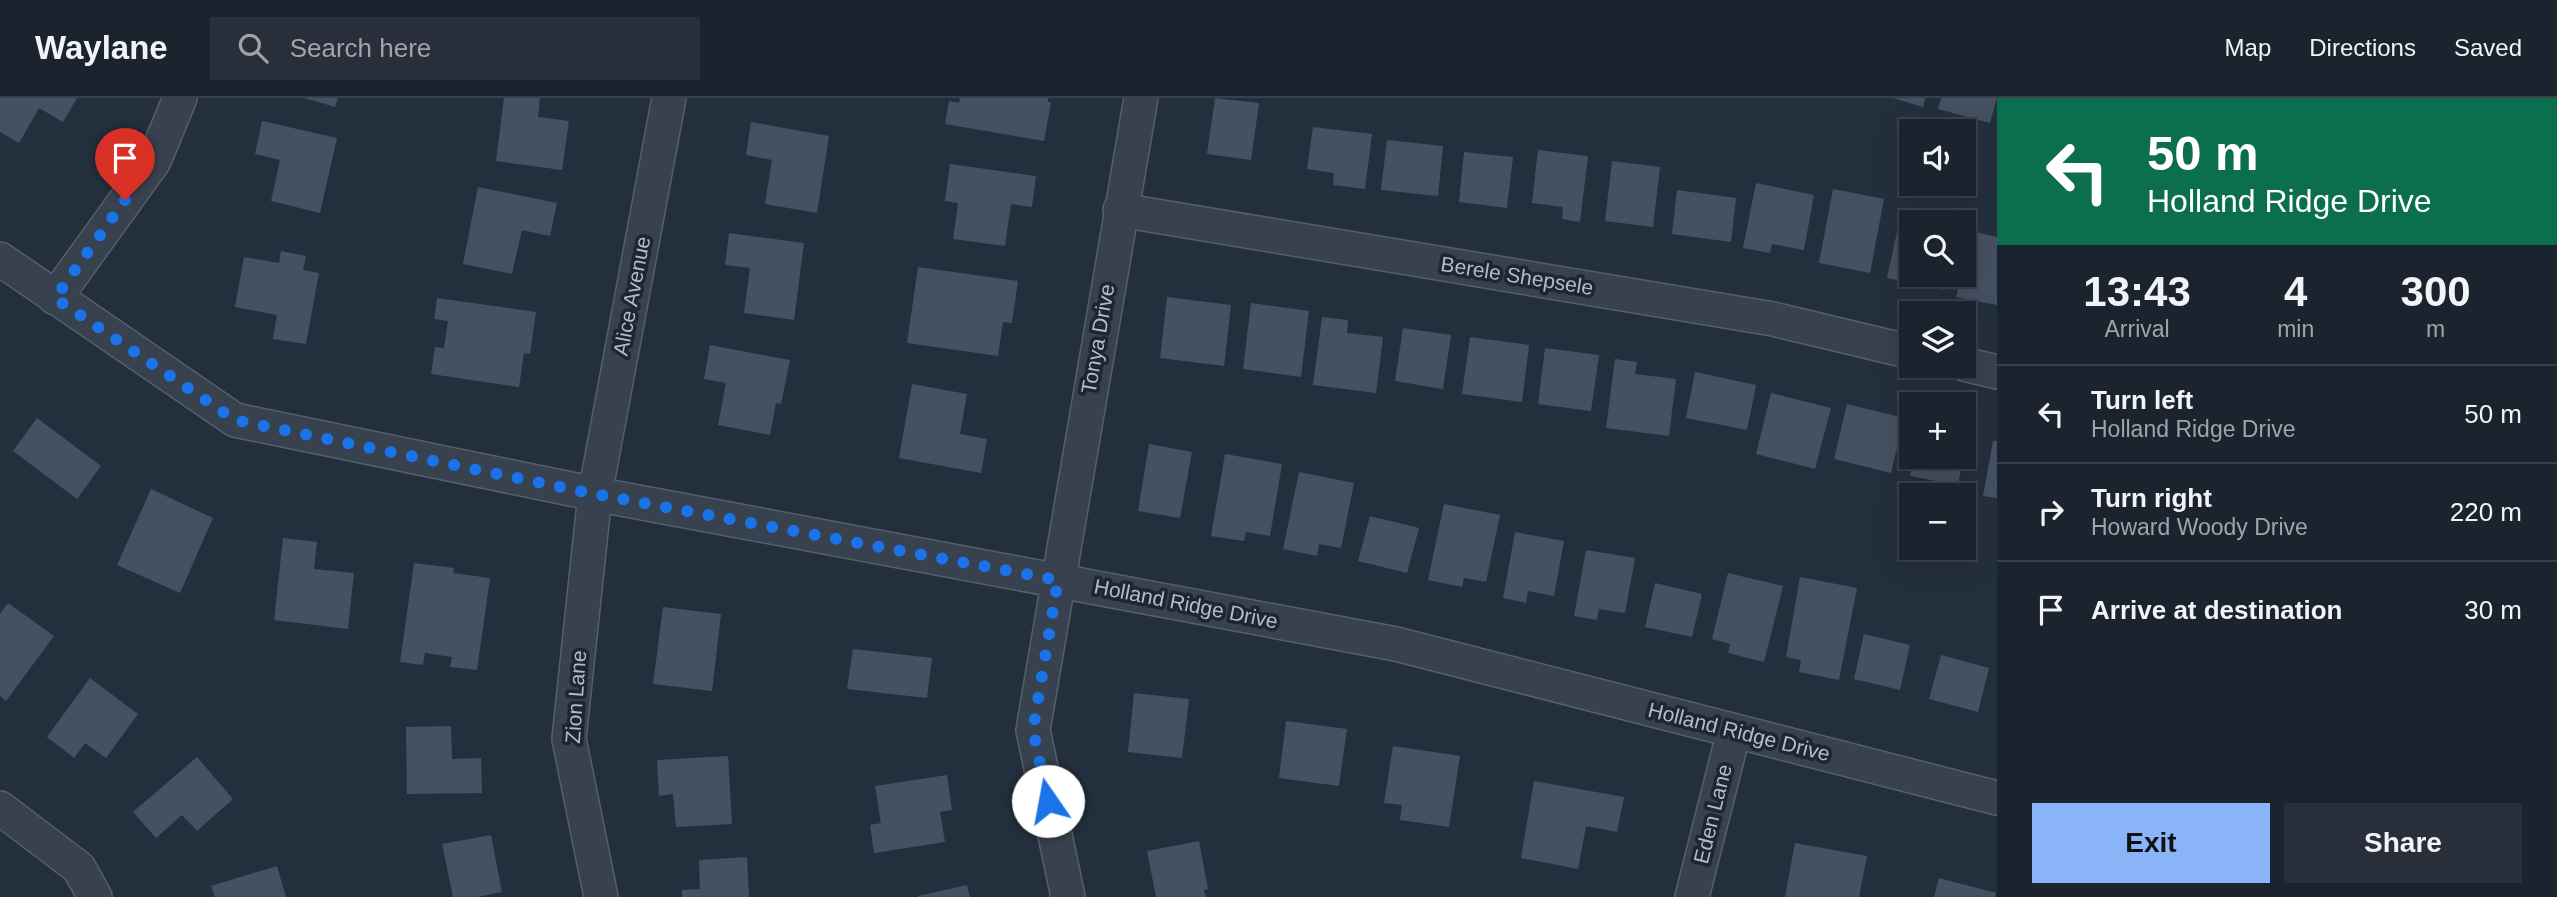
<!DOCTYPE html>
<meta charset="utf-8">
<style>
:root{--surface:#1b232e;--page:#282f3a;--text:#f1f3f6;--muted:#a0a4aa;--line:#39404a;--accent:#8ab4f8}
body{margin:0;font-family:Helvetica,sans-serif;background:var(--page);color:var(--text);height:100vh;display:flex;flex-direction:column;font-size:26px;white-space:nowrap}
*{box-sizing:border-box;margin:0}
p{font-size:23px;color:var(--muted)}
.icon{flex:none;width:38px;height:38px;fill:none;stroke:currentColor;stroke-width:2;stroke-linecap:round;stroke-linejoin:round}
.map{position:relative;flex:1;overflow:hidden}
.details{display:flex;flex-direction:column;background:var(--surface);width:560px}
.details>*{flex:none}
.hud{background:#0b6e4f;color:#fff;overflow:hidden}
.fabs{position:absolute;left:1899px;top:21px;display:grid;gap:14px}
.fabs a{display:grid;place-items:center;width:77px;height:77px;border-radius:0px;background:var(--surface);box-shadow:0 7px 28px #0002,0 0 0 2px var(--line);font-size:35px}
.pin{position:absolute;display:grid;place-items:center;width:60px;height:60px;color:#fff;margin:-72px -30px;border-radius:50% 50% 50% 0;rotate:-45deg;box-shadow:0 0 7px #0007}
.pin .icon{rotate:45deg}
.me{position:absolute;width:77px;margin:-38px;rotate:348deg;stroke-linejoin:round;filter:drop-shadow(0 0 5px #0008)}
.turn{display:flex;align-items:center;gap:24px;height:147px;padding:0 35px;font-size:32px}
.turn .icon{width:91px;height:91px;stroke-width:2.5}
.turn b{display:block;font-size:49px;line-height:60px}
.eta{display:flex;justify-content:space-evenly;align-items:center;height:119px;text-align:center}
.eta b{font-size:42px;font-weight:800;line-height:49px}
.action{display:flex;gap:14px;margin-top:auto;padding:14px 35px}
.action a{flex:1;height:80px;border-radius:0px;background:var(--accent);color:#111;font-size:28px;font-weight:800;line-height:80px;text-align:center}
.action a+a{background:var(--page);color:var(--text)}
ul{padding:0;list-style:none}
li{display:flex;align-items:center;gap:21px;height:98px;padding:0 35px;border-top:2px solid var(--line)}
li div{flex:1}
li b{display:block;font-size:26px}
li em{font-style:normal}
header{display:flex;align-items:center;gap:42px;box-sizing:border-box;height:98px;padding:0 35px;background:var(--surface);border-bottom:2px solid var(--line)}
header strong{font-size:33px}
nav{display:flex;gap:38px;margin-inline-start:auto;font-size:24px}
.search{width:490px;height:63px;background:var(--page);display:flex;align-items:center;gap:18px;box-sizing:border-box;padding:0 24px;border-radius:0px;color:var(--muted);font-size:26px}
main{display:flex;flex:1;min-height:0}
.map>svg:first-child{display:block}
.building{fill:#455162}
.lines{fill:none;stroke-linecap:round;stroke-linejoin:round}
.minor-casing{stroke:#565f6c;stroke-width:36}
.minor{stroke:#38414e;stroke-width:33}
.route{stroke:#1a73e8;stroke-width:12;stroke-dasharray:0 21.6}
.labels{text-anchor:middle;stroke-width:7;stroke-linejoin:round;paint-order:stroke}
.street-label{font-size:21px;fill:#b4bcc9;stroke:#1d2633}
</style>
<header>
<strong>Waylane</strong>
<div class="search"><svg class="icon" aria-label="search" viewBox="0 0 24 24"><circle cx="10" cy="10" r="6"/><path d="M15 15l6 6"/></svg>Search here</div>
<nav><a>Map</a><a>Directions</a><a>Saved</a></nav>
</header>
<main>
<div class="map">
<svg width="1997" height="799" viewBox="0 0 1997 799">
<rect width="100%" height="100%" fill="#242f3e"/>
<path class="building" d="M0 0H77L63 24 39 10 19 45 0 34Z
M304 0H338L335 9Z
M504 0H540L538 19 569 23 562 72 496 63Z
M960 0H1048V4H1051L1044 43 945 26 949 3 959 5Z
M1215 0 1259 5 1251 62 1207 56Z
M1893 0H1925L1923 9Z
M1941 0H1997L1990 25 1938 11Z
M262 23 337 40 320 115 271 103 280 62 255 56Z
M751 24 829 38 817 115 765 106 772 62 746 57Z
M1313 29 1372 36 1365 91 1333 87 1334 75 1307 71Z
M1387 42 1443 48 1438 98 1381 92Z
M1538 52 1588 58 1580 124 1562 121 1563 109 1532 105Z
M1464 54 1513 59 1507 110 1459 104Z
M1612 63 1660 69 1653 129 1605 123Z
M950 66 1036 78 1032 109 1011 106 1005 148 953 141 958 105 945 103Z
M1756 85 1814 97 1804 152 1772 146 1770 155 1743 150Z
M478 89 557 105 550 138 522 132 512 176 463 166Z
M1833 91 1884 101 1870 175 1819 165Z
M1677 92 1736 100 1731 144 1672 136Z
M1898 129 1911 132V177H1948L1945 192 1887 180Z
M1970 133 1997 139V207L1956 199 1961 177H1964V164Z
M729 135 804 145 794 222 744 215 750 170 725 167Z
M281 153 306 158 303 172 319 175 306 246 273 241 277 217 235 209 244 159 279 165Z
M918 169 1018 183 1012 225 1003 224 998 258 907 245Z
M1167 199 1231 207 1224 268 1160 260Z
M437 200 536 214 530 256 524 255 519 289 431 276 435 249 444 250 448 223 434 221Z
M1251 205 1309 213 1301 279 1243 271Z
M1322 219 1348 222 1347 235 1383 239 1376 295 1313 287Z
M1403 230 1451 237 1443 291 1395 283Z
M1470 239 1529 247 1522 304 1462 296Z
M710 247 790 262 781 306 776 305 770 337 718 327 726 285 704 281Z
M1545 250 1599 257 1591 313 1538 306Z
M1615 261 1637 264 1635 276 1676 281 1669 338 1606 330Z
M1695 274 1756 287 1747 332 1686 320Z
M912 286 967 296 960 336 987 341 981 375 899 360Z
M1771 295 1831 310 1815 371 1756 356Z
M1847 306 1904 320 1891 375 1834 361Z
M37 320 101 368 77 401 13 353Z
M1993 343H1997V400L1983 398Z
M1149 346 1192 354 1180 420 1138 413Z
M1225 356 1282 366 1270 438 1246 434 1244 443 1211 438Z
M1913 359H1963L1958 387 1910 378Z
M1299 374 1354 385 1341 450 1319 446 1317 458 1283 451Z
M151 391 213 420 180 495 117 467Z
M1444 406 1500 417 1486 484 1464 480 1462 489 1428 482Z
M1370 418 1419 430 1407 475 1358 463Z
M1515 434 1564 443 1554 498 1528 493 1526 505 1503 500Z
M283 440 317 444 314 471 354 475 348 531 274 522Z
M1586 452 1635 460 1625 515 1599 511 1597 522 1574 518Z
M414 465 454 470 453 475 490 480 477 572 450 569 452 559 425 555 423 567 400 564Z
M1728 475 1783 488 1764 564 1728 555 1730 546 1712 541Z
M1800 479 1857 490 1839 582 1799 574 1801 562 1786 559Z
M1655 485 1702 496 1692 539 1645 529Z
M8 505 54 538 6 603 0 598V516Z
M663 509 721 516 712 593 653 586Z
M1864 536 1910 547 1900 592 1854 581Z
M853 551 932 560 927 600 847 591Z
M1941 557 1989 570 1978 614 1929 601Z
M90 580 138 616 106 660 85 645 74 660 47 639Z
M1134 595 1189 601 1182 660 1128 654Z
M1286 623 1347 631 1339 688 1279 680Z
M451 628 452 661 481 660 482 695 407 696 406 629Z
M1393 648 1460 658 1449 729 1400 722 1402 707 1384 705Z
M728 658 732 726 676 729 673 696 659 698 657 662Z
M197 659 233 701 197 733 182 717 156 740 133 714Z
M947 677 952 712 940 714 945 744 874 755 870 727 881 725 875 688Z
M1534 683 1624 699 1617 734 1586 728 1578 771 1521 760Z
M491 737 502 794 477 799H453L442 746Z
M1199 743 1208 791 1204 792 1206 799H1156L1147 753Z
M1795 745 1867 758 1859 799H1785Z
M747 759 749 799H682V792L700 791 699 762Z
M277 768 286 799H215L211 788Z
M1939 780 1996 795 1995 799H1934Z
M967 787 970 799H918V798Z"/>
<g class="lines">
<g class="minor-casing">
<path id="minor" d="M1120 112 1773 221 1911 254
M0 161 235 322 595 396 1396 546 1997 700
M55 200 154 63 180 0
M1964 266 1997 274
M0 710 79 770 95 799
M601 799 569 641 595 396 669 0
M1068 799 1033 632 1141 0
M1692 799 1734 633"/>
</g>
<use href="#minor" class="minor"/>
</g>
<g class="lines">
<path class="route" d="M125 102 55 200 235 322 595 396 1058 482 1033 632 1048 703"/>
</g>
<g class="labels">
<g class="street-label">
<text transform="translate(1517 178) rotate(9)" y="7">Berele Shepsele</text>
<text transform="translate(632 198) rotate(-79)" y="7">Alice Avenue</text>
<text transform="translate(1098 241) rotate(-80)" y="7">Tonya Drive</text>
<text transform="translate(1186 506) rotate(11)" y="7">Holland Ridge Drive</text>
<text transform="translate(576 599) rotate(-86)" y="7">Zion Lane</text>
<text transform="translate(1739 634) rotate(14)" y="7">Holland Ridge Drive</text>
<text transform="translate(1713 716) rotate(-76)" y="7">Eden Lane</text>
</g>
</g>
</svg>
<div class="fabs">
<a><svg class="icon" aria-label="sound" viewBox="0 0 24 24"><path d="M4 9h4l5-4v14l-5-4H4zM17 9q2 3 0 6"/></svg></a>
<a><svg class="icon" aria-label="search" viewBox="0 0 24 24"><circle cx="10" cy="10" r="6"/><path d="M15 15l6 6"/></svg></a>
<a><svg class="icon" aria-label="layers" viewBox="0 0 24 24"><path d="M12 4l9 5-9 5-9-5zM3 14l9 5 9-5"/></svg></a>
<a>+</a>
<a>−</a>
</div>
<div class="pin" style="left:125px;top:102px;background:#d93025"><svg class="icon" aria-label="arrive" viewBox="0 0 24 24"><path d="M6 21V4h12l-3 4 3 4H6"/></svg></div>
<svg class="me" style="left:1048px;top:703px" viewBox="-20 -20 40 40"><circle r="19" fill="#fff"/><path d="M0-13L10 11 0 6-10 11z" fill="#1a73e8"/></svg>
</div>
<section class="details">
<div class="hud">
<div class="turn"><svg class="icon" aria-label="left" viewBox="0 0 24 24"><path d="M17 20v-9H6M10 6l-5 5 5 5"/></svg><div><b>50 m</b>Holland Ridge Drive</div></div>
</div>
<div class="eta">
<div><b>13:43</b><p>Arrival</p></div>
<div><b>4</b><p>min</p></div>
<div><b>300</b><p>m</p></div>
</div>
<ul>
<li><svg class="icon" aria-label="left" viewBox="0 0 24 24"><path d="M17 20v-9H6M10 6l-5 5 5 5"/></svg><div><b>Turn left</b><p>Holland Ridge Drive</p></div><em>50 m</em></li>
<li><svg class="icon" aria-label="right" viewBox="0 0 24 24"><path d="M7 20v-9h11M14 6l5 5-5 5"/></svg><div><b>Turn right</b><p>Howard Woody Drive</p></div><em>220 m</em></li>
<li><svg class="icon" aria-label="arrive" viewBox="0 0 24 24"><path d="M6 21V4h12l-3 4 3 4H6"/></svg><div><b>Arrive at destination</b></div><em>30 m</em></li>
</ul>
<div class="action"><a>Exit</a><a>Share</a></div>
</section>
</main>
